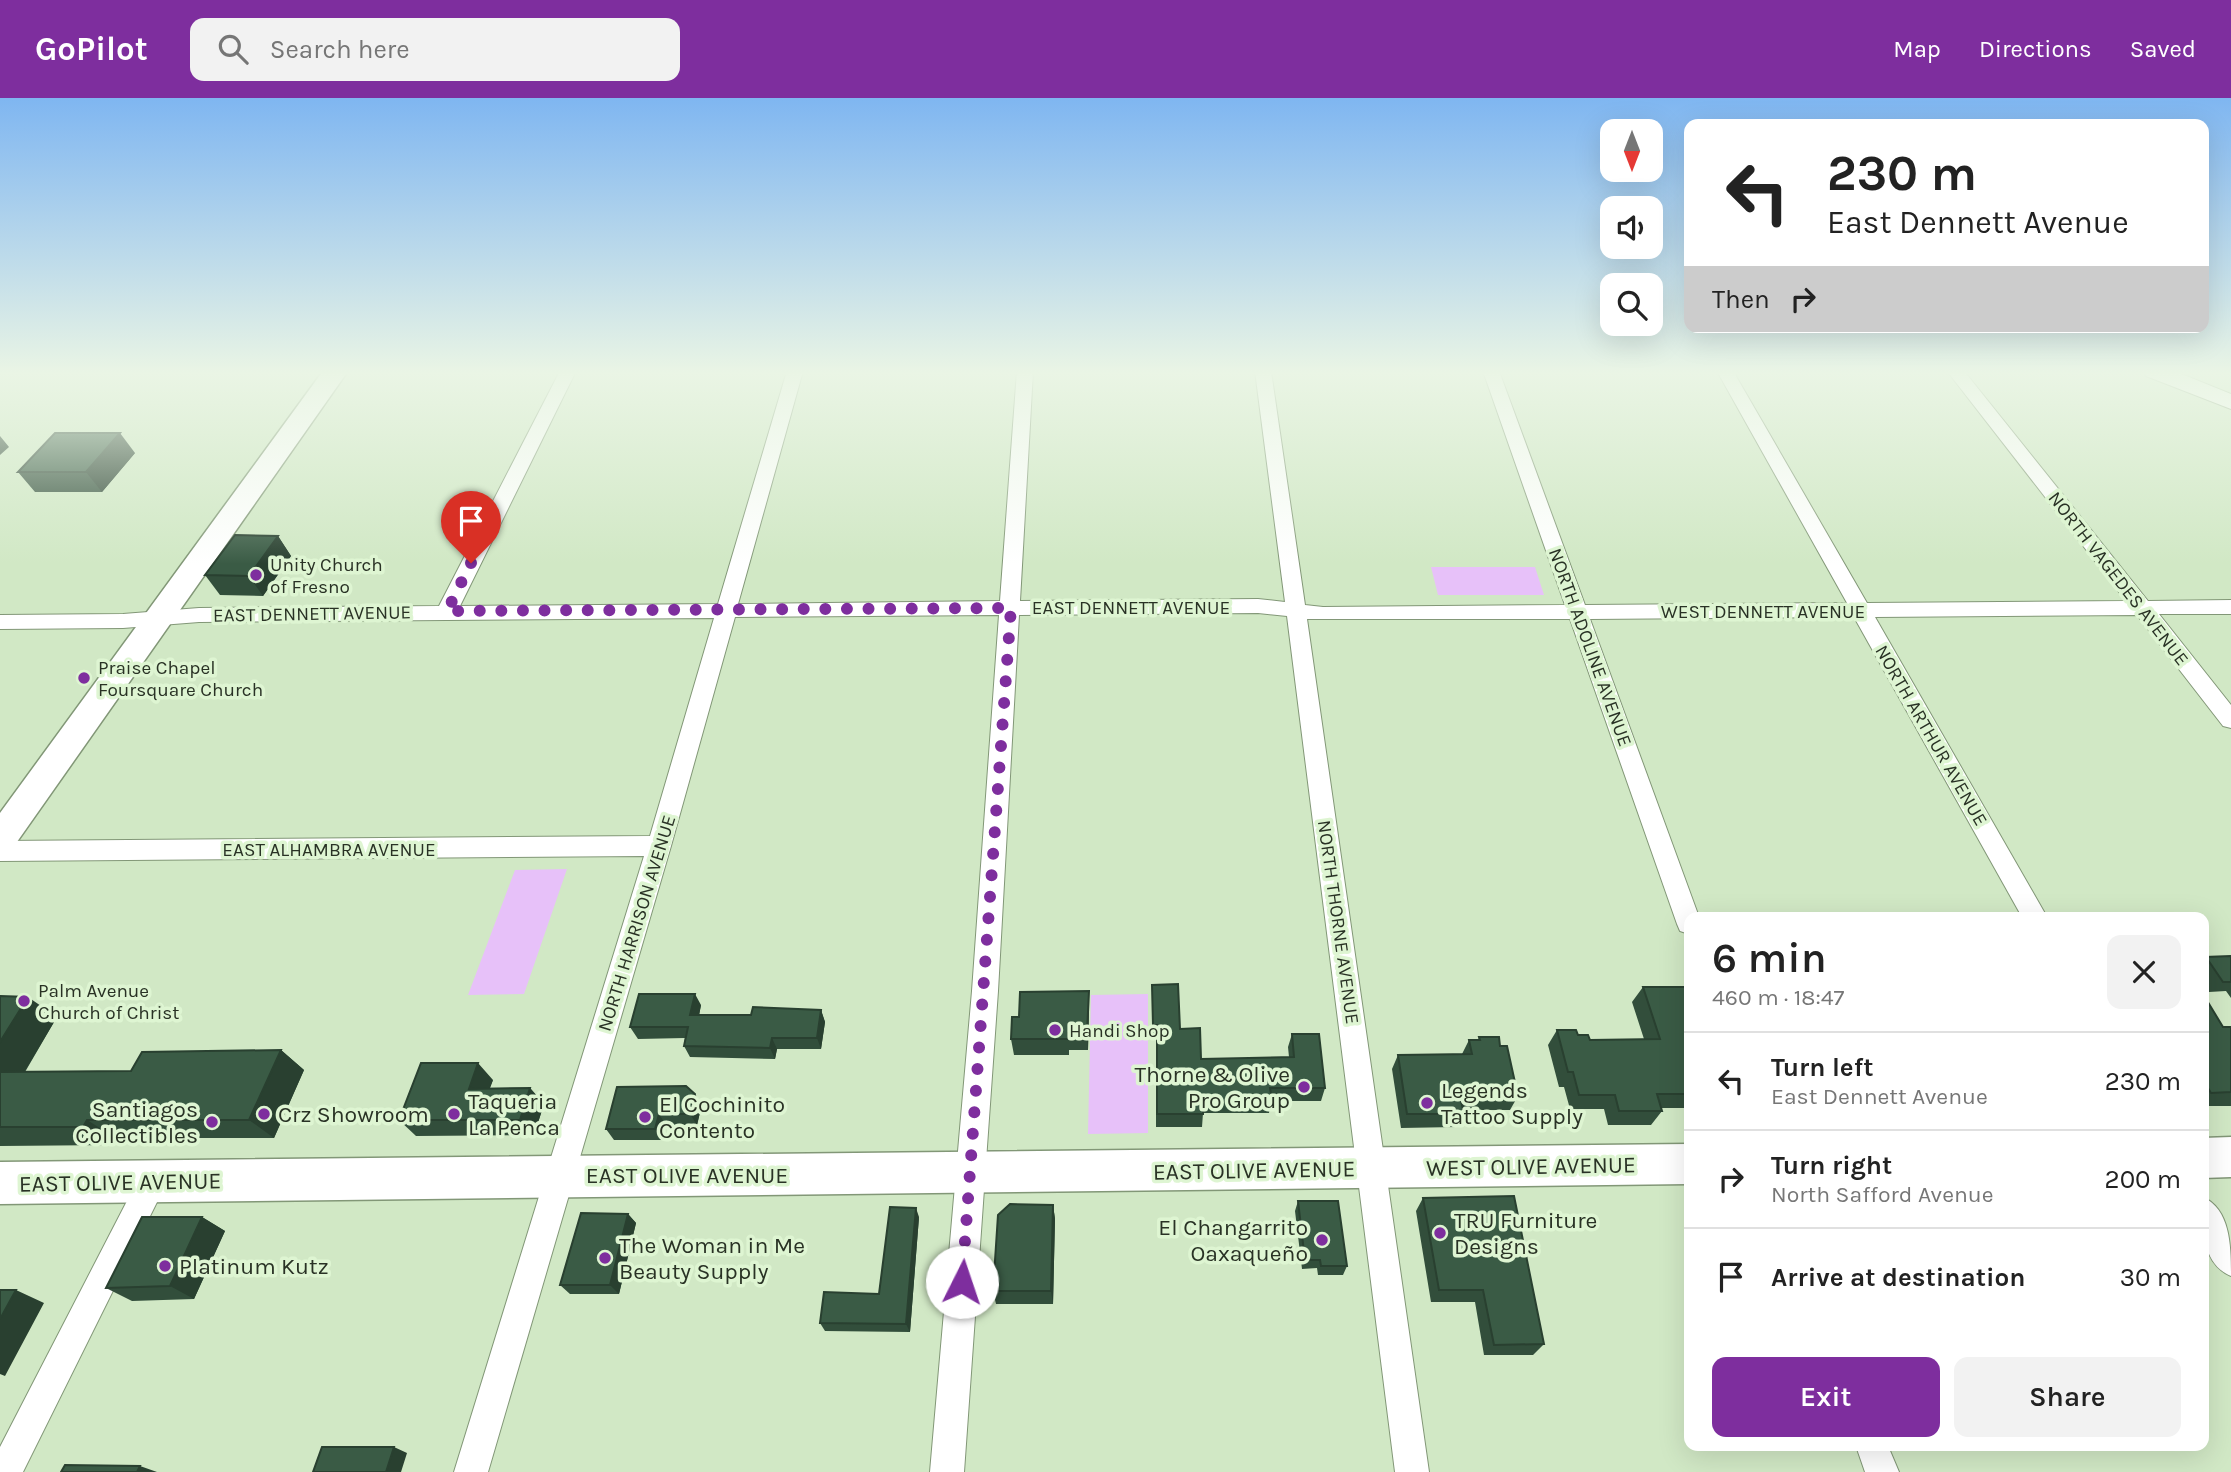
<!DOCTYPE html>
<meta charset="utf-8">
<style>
:root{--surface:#fff;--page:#f2f2f2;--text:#222;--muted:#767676;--line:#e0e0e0;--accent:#7e2e9e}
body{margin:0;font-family:Karla,sans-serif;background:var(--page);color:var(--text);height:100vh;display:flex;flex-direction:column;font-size:26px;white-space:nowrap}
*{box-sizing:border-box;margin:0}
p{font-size:23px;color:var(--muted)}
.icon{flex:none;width:38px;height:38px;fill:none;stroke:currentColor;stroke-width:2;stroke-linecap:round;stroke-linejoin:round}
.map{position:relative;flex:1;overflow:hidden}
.side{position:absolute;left:1684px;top:814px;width:525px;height:539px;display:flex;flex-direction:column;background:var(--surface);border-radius:14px;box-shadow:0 7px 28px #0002}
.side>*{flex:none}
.top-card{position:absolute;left:1684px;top:21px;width:525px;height:214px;border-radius:14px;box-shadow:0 7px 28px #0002;background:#fff;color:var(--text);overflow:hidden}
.needle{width:46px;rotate:180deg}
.buttons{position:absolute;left:1600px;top:21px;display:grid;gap:14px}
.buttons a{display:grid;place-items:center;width:63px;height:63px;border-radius:14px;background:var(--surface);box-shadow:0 7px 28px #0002;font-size:35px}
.pin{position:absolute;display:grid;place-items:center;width:60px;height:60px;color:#fff;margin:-72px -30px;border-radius:50% 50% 50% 0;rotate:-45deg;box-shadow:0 0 7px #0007}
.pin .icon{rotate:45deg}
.me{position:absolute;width:77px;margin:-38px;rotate:4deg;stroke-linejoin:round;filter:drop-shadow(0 0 5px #0008)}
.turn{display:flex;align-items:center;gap:24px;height:147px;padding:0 28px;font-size:32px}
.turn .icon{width:91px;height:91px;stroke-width:2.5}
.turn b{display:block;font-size:49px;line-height:60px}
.then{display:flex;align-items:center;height:66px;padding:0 28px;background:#0003;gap:14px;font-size:26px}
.round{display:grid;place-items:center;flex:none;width:74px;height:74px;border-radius:14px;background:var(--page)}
.headline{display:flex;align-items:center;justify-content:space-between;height:119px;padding:0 28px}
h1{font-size:42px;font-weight:600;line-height:52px}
.cta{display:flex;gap:14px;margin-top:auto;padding:14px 28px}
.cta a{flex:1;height:80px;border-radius:14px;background:var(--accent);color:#fff;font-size:28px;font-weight:600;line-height:80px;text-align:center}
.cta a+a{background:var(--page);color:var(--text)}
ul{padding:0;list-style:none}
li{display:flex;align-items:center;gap:21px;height:98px;padding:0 28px;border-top:2px solid var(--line)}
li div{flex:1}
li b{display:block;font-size:26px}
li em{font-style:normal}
header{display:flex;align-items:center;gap:42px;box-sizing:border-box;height:98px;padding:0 35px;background:var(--accent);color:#fff}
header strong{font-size:33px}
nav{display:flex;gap:38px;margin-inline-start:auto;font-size:24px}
.search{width:490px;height:63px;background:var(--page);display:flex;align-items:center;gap:18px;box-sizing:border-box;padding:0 24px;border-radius:14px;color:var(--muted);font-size:26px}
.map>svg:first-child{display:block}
.green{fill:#e7c1f9}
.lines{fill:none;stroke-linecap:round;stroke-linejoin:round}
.minor-casing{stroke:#829777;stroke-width:2}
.tertiary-casing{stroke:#829777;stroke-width:2}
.secondary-casing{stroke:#829777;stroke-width:3}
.minor{fill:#fff;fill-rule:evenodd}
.tertiary{fill:#fff;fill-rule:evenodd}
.secondary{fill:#fff;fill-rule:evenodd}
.wall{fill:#324e3b}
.shaded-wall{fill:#294030}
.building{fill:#3a5b45;stroke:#294030;stroke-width:2}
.route{stroke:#7e2e9e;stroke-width:12;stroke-dasharray:0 21.6}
.poi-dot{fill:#7e2e9e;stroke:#def5d2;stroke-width:2.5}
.labels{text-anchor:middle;stroke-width:7;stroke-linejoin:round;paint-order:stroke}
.poi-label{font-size:19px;fill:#293225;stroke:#def5d2;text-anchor:start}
.street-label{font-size:19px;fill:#293225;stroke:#def5d2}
.near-poi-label{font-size:23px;fill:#293225;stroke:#def5d2;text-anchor:start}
.near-street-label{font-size:23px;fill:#293225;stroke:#def5d2}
</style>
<header>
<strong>GoPilot</strong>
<div class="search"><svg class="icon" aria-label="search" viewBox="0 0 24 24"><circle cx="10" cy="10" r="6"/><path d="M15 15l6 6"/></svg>Search here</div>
<nav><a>Map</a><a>Directions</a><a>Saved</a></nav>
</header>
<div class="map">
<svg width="2231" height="1374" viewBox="0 0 2231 1374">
<rect width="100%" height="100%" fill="#d1e8c5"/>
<path class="green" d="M1431 469H1535L1544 497H1438Z
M567 771 524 896 468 897 515 772Z
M1148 896V1035L1088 1036 1091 897Z"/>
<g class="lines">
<g class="minor-casing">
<path id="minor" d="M560 273H576L460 508 718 506 787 273H803L738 506 1000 503 1017 273H1033L1020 503 1258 501 1285 504 1255 273H1271L1305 507 1323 509 1565 507 1483 273H1499L1585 507 1847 505 1717 273H1733L1867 505 2126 503 1947 273H1964L2148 503 2231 502V516H2159L2231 607V630L2223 628 2137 517 1875 519 2047 819H2022L1854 519 1590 521 1699 819H1689V836L1680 833 1677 826 1570 521H1307L1429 1374H1395L1287 518 1258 515 1019 517 998 893 964 1374H930L972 893 999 517 735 519 671 748 488 1374H454L644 758 0 763V743L650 738 714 520 199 524 123 530 0 531V517L123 516 199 510 439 508Z
M152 1070 162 1074 166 1084 162 1094 23 1374H0V1349L142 1074Z
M2203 1099C2231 1112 2231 1150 2231 1178 2200 1165 2203 1127 2203 1099Z
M1856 1348H1888L1899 1374H1865Z"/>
</g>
<g class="tertiary-casing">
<path id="tertiary" d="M2144 273H2174L2231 296V311L2146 278Z"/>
</g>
<g class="secondary-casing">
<path id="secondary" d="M323 273H348L12 751 0 755V715Z
M2231 1039V1079L2203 1080V1040Z
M1689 1046V1086L0 1106V1064Z"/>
</g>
<use href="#minor" class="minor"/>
<use href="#tertiary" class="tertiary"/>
<use href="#secondary" class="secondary"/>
</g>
<path class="wall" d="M135 355 102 394H35L18 374Z
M278 438 291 458 263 498 220 497 205 477Z
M2231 858V900L2226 893 2209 894 2203 885V861L2206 859Z
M1152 887 1180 931 1201 961 1289 959 1288 949 1292 936 1325 990 1321 1003H1271L1269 1015H1203L1202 1029H1156V941H1152Z
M1643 889 1689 897V1010H1661L1662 1013 1651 1027H1608L1604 1011H1570L1564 989H1559L1548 947 1557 932 1578 937 1590 942 1644 941 1632 904Z
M1089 893 1088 952H1069V957H1014L1011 941Z
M2203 896 2223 929H2231V1008H2203Z
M0 898 57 919 25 974 131 973 281 952 304 972 274 1040H116L113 1047 0 1048Z
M701 907 699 917H751L821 912 825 924 821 951H777L775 961 690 959 684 948 685 940 638 941 630 929Z
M1479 939 1500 948 1518 998 1510 1012H1463L1464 1016 1456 1029 1401 1030 1392 971 1398 957 1462 956 1469 942H1478Z
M493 982 489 991 530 990 544 1006 534 1037 416 1038 399 1022Z
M686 988 702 1006 697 1027H666L663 1042H614L606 1031Z
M1423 1100 1544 1246 1533 1257H1484L1475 1204H1431L1416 1113Z
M1298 1103 1347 1168 1343 1177H1318L1317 1170 1302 1171 1295 1113Z
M1053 1107 1055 1121 1053 1206H996L993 1193Z
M628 1116 636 1125 619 1196H570L560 1187Z
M202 1119 225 1133 194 1201 132 1203 106 1190Z
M919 1119 910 1234 825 1233 820 1225 879 1196Z"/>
<path class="shaded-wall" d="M120 335 135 355 102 394 86 374Z
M0 338 9 349 0 357Z
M278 438 291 458 263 498 249 478Z
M1089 893V910L1088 952 1087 935Z
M695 896 701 907 697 928 690 917Z
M28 899 57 919 13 993 0 985V944Z
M821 912 825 924 821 951 817 940Z
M772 940 777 951 775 961 770 950Z
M281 952 304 972 274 1040 249 1022Z
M478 965 493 982 484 1007 469 991Z
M530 990 544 1006 534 1037 520 1022Z
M695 996 702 1006 697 1027 690 1016Z
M659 1016 666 1027 663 1042 655 1031Z
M87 1022 116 1040 113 1047 83 1029Z
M1053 1107 1055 1121 1053 1206 1051 1193Z
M916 1110 919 1119 910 1234 906 1226Z
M628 1116 636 1125 619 1196 610 1187Z
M202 1119 225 1133 194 1201 170 1188Z
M16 1192 44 1205 5 1278 0 1276V1221Z
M394 1349 407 1355 401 1374H386Z
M140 1368 157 1374H137Z"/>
<path class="building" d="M55 335H120L86 374H18Z
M235 437 278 438 249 478 205 477Z
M2231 858V884H2223L2206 859Z
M1178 886 1180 931 1200 930 1201 961 1294 959 1292 936H1319L1325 990H1270L1272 1002 1203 1003V1016H1157V927H1153L1152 887Z
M1643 889H1686L1689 897V996H1657L1662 1013H1619L1615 997H1579L1573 974H1568L1557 932H1576L1578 937H1588L1590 942 1660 941Z
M1089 893 1087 935H1068V941H1011L1012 919H1019L1020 894Z
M639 896H695L690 917H751L753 909 821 912 817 940H772L770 950 684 948 688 929H630Z
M2203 896 2223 929H2231V994L2211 995 2203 982Z
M0 898 28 899 0 944Z
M1479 939H1499L1500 948H1507L1518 998H1460L1464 1016H1407L1398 957 1472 956 1469 942H1480Z
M281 952 249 1022H87L83 1029H0V974L131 973 142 954Z
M421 965H478L469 991 530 990 520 1022H399Z
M686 988 695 996 690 1016H659L655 1031H606L617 989Z
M1514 1098 1544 1246 1494 1247 1483 1192H1439L1423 1100Z
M1298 1103H1338L1347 1168H1321L1320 1162H1305Z
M1010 1106 1053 1107 1051 1193H993L998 1117Z
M890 1109 916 1110 906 1226 820 1225 824 1194 879 1196Z
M581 1115 628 1116 610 1187H560Z
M142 1119H202L170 1188 106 1190Z
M0 1192H16L0 1221Z
M322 1349H394L386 1374H313Z
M65 1367 140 1368 137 1374H61Z"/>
<linearGradient id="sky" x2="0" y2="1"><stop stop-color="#7fb6f1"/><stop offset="0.59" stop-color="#eaf5e5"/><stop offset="1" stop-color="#eaf5e5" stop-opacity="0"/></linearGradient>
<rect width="2231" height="466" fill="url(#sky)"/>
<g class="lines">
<path class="route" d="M471 465 447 513 1011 510 962 1184"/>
</g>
<g class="poi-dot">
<circle cx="256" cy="477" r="7"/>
<circle cx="84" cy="580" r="7"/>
<circle cx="24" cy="903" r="7"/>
<circle cx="1055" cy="932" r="7"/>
<circle cx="1304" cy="989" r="7"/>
<circle cx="1427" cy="1005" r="7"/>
<circle cx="264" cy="1016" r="7"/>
<circle cx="454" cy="1016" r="7"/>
<circle cx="645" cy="1019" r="7"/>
<circle cx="212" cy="1024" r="7"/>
<circle cx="1440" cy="1135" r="7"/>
<circle cx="1322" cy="1142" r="7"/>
<circle cx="605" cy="1160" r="7"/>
<circle cx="165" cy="1168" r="7"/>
</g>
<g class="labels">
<g class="poi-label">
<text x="270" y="473">Unity Church<tspan x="270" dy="22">of Fresno</tspan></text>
<text x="98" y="576">Praise Chapel<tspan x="98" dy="22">Foursquare Church</tspan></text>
<text x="38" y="899">Palm Avenue<tspan x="38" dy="22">Church of Christ</tspan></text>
<text x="1069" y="939">Handi Shop</text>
</g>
<g class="street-label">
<text transform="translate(2119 480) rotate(52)" y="7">NORTH VAGEDES AVENUE</text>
<text x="1131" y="516">EAST DENNETT AVENUE</text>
<text x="1763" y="520">WEST DENNETT AVENUE</text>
<text transform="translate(312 515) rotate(-1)" y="7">EAST DENNETT AVENUE</text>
<text transform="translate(1591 549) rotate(70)" y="7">NORTH ADOLINE AVENUE</text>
<text transform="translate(1932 637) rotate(60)" y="7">NORTH ARTHUR AVENUE</text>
<text x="329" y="758">EAST ALHAMBRA AVENUE</text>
<text transform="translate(1339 824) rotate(82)" y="7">NORTH THORNE AVENUE</text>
<text transform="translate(636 825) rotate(-73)" y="7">NORTH HARRISON AVENUE</text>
</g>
<g class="near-poi-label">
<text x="1290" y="984" text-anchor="end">Thorne &amp; Olive<tspan x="1290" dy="26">Pro Group</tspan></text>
<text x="1441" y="1000">Legends<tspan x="1441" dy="26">Tattoo Supply</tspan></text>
<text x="468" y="1011">Taqueria<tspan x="468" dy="26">La Penca</tspan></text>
<text x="659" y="1014">El Cochinito<tspan x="659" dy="26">Contento</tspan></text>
<text x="198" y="1019" text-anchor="end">Santiagos<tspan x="198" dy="26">Collectibles</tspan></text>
<text x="278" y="1024">Crz Showroom</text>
<text x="1454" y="1130">TRU Furniture<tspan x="1454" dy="26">Designs</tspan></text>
<text x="1308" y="1137" text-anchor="end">El Changarrito<tspan x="1308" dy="26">Oaxaqueño</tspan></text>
<text x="619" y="1155">The Woman in Me<tspan x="619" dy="26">Beauty Supply</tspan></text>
<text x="179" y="1176">Platinum Kutz</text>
</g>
<g class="near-street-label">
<text transform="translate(1531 1068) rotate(-1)" y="8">WEST OLIVE AVENUE</text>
<text transform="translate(1254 1072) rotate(-1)" y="8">EAST OLIVE AVENUE</text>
<text x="687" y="1085">EAST OLIVE AVENUE</text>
<text transform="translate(120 1084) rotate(-1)" y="8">EAST OLIVE AVENUE</text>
</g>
</g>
</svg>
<div class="buttons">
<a><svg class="needle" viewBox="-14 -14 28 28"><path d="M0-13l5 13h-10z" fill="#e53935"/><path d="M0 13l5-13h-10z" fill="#767676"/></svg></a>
<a><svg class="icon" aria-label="sound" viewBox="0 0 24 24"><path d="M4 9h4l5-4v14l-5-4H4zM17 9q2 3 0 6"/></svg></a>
<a><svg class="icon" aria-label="search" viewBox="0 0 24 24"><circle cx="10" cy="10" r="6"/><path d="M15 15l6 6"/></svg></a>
</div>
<div class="pin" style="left:471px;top:465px;background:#d93025"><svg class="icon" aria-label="arrive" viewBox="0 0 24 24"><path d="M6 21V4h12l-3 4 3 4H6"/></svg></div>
<svg class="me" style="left:962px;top:1184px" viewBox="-20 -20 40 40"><circle r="19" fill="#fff"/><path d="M0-13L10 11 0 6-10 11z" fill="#7e2e9e"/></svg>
<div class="top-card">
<div class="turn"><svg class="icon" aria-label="left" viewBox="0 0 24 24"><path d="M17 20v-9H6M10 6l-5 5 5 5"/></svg><div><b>230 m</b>East Dennett Avenue</div></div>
<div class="then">Then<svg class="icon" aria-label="right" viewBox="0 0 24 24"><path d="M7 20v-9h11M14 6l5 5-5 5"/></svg></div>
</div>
<section class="side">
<div class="headline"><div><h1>6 min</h1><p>460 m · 18:47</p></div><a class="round"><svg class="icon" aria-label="close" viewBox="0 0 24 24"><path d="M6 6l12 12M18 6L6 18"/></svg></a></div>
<ul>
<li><svg class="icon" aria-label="left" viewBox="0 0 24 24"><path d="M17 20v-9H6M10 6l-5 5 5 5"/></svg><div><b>Turn left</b><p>East Dennett Avenue</p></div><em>230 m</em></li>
<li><svg class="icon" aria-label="right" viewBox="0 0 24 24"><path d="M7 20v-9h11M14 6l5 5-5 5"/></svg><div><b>Turn right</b><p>North Safford Avenue</p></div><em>200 m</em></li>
<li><svg class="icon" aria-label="arrive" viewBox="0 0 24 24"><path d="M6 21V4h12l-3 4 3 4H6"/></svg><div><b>Arrive at destination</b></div><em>30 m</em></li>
</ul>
<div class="cta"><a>Exit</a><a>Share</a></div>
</section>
</div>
